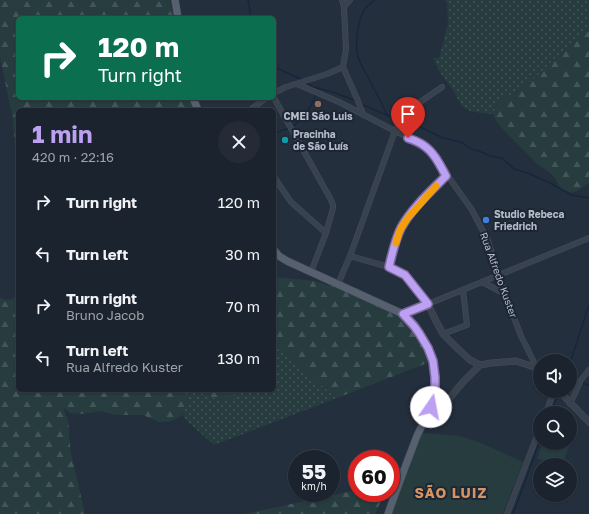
<!DOCTYPE html>
<meta charset="utf-8">
<style>
:root{--surface:#1b232e;--page:#242b36;--text:#f1f3f6;--muted:#a0a4aa;--line:#39404a;--accent:#bca0f2}
body{margin:0;font-family:"Golos Text",sans-serif;background:var(--page);color:var(--text);height:100vh;display:flex;flex-direction:column;font-size:15px;white-space:nowrap}
*{box-sizing:border-box;margin:0}
p{font-size:13px;color:var(--muted)}
.icon{flex:none;width:22px;height:22px;fill:none;stroke:currentColor;stroke-width:2;stroke-linecap:round;stroke-linejoin:round}
.map{position:relative;flex:1;overflow:hidden}
.side{position:absolute;left:16px;top:108px;width:260px;height:284px;display:flex;flex-direction:column;background:var(--surface);border-radius:6px;box-shadow:0 1px 3px #0004,0 0 0 1px var(--line)}
.side>*{flex:none}
.top-card{position:absolute;left:16px;top:16px;width:260px;height:84px;border-radius:6px;box-shadow:0 1px 3px #0004,0 0 0 1px var(--line);background:#0b6e4f;color:#fff;overflow:hidden}
.buttons{position:absolute;left:533px;top:354px;display:grid;gap:8px}
.buttons a{display:grid;place-items:center;width:44px;height:44px;border-radius:50%;background:var(--surface);box-shadow:0 1px 3px #0004,0 0 0 1px var(--line);font-size:20px}
.speed{position:absolute;left:288px;top:450px;display:flex;gap:8px;font-size:20px;font-weight:700;text-align:center}
.speed>*{display:grid;place-content:center;width:52px;height:52px;border-radius:50%;background:var(--surface);box-shadow:0 1px 3px #0004,0 0 0 1px var(--line);line-height:1}
.speed small{font-size:10px;font-weight:400}
.speed .limit{border:6px solid #d22;background:#fff;color:#111}
.pin{position:absolute;display:grid;place-items:center;width:34px;height:34px;color:#fff;margin:-41px -17px;border-radius:50% 50% 50% 0;rotate:-45deg;box-shadow:0 0 4px #0007}
.pin .icon{rotate:45deg}
.me{position:absolute;width:44px;margin:-22px;rotate:12deg;stroke-linejoin:round;filter:drop-shadow(0 0 3px #0008)}
.turn{display:flex;align-items:center;gap:14px;height:84px;padding:0 16px;font-size:18px}
.turn .icon{width:52px;height:52px;stroke-width:2.5}
.turn b{display:block;font-size:28px;line-height:34px}
.round{display:grid;place-items:center;flex:none;width:42px;height:42px;border-radius:21px;background:var(--page)}
.headline{display:flex;align-items:center;justify-content:space-between;height:68px;padding:0 16px}
h1{font-size:24px;font-weight:700;line-height:30px;color:var(--accent)}
ul{padding:0;list-style:none}
li{display:flex;align-items:center;gap:12px;height:52px;padding:0 16px}
li div{flex:1}
li b{display:block;font-size:15px}
li em{font-style:normal}
.map>svg:first-child{display:block}
.grass{fill:url(#grass-dots)}
.forest{fill:url(#forest-firs)}
.park{fill:#263c3f}
.lines{fill:none;stroke-linecap:round;stroke-linejoin:round}
.stream{stroke:#17263c;stroke-width:1.5}
.minor-casing{stroke:#414a57;stroke-width:6}
.tertiary-casing{stroke:#414a57;stroke-width:7}
.primary-casing{stroke:#414a57;stroke-width:8}
.minor{stroke:#38414e;stroke-width:4.5}
.tertiary{stroke:#38414e;stroke-width:5.5}
.primary{stroke:#56606e;stroke-width:7}
.route-casing{stroke:#7a689d;stroke-width:10}
.route{stroke:#bca0f2;stroke-width:7}
.slow{stroke:#f59e0b;stroke-width:7}
.education-dot{fill:#8d6e63;stroke:#1d2633;stroke-width:1.5}
.culture-dot{fill:#0f9aa8;stroke:#1d2633;stroke-width:1.5}
.shop-dot{fill:#3f7fe0;stroke:#1d2633;stroke-width:1.5}
.labels{text-anchor:middle;stroke-width:4;stroke-linejoin:round;paint-order:stroke}
.poi-label{font-size:10px;font-weight:bold;fill:#b4bcc9;stroke:#1d2633;text-anchor:start}
.street-label{font-size:10px;fill:#b4bcc9;stroke:#1d2633}
.district-label{font-size:14px;font-weight:bold;letter-spacing:1px;fill:#d59563;stroke:#1d2633}
</style>
<div class="map">
<svg width="589" height="514" viewBox="0 0 589 514">
<defs>
<pattern id="grass-dots" width="8" height="8" patternUnits="userSpaceOnUse"><rect width="8" height="8" fill="#263c3f"/><path d="M2 2h.1M6 6h.1" fill="none" stroke="#435659" stroke-width="1.8" stroke-linecap="round"/></pattern>
<pattern id="forest-firs" width="22" height="20" patternUnits="userSpaceOnUse"><rect width="22" height="20" fill="#263c3f"/><path d="M5 1l3.5 6h-7zM16 11l3.5 6h-7z" fill="#435659"/></pattern>
</defs>
<rect width="100%" height="100%" fill="#242f3e"/>
<path class="grass" d="M445 0H589V31L568 47 551 62 539 74 520 90 498 101 493 114C485 113 475 113 468 110 459 106 458 98 453 90 446 79 437 72 434 58H439L448 24 447 3 445 1Z
M274 346 337 398 214 445 186 420 183 415 188 397 183 390H192L224 401 231 399 237 390H274Z"/>
<path class="forest" d="M0 0H170L174 18H18V98H191L198 110H18V172L12 115 0 57Z
M589 31V183C578 188 582 192 567 193L559 186 556 179 549 172 537 164 498 124 493 114 498 101 520 90 539 74 551 62 568 47Z
M274 277 315 281 327 285 348 289 389 307 412 324 426 349 430 362 337 398 274 346Z
M18 293V390H183L188 397 183 415 169 422H159L143 415H115L102 411 81 414 70 413 63 407 69 424V435L71 453 85 514H0V297C6 301 10 300 17 297Z
M192 390H237L231 399 224 401Z
M357 490V493H385L375 514H244Z"/>
<path class="park" d="M570 426 576 429 562 465H553L537 458 543 443H570Z
M423 433 460 436 481 443 523 462 503 514H385L388 505Z"/>
<g class="lines">
<path class="stream" d="M248 0 250 10V18
M375 0C363 8 361 15 358 28 357 37 355 47 358 56 360 64 365 72 369 79 375 91 382 103 387 115
M274 66 283 71 303 80
M306 82 313 87 336 93 356 101
M361 104 398 120 414 124 443 138 449 139 456 141 461 142 471 149 479 151 490 156 502 158 514 169 530 174 550 183 572 195 589 198
M274 135C279 130 285 130 291 127 307 119 312 103 319 88
M570 363 589 305
M570 379 578 382 589 385
M551 413 558 393
M512 514 515 509 540 440"/>
<g class="minor-casing">
<path id="minor" d="M344 7 350 0
M343 67 358 101 363 114
M297 84 339 102 395 131 422 144 430 151 472 210 488 241 505 294 521 336 537 368
M274 93 286 87 327 74 343 67 346 49 344 7 342 0
M274 98 330 198 333 205V208L326 233 311 272
M250 110 266 98
M274 177 291 202 326 233
M350 256 389 267 405 275 428 304 589 238
M389 267C392 254 395 240 401 228 411 209 431 191 446 176
M482 282 505 294
M338 284 350 256 395 131 405 115 410 109 442 87
M443 334 467 325 463 290
M570 404 581 380 589 370
M546 413 554 391
M507 514 540 428"/>
</g>
<g class="tertiary-casing">
<path id="tertiary" d="M403 314 428 304 435 319 443 334 458 349 470 360 480 365
M559 391 589 422
M424 424 443 406 463 382 480 365 491 363 516 361 537 368 540 371"/>
</g>
<g class="primary-casing">
<path id="primary" d="M175 0 178 18
M193 98 198 110
M274 250 279 256 287 261 403 314C422 332 435 355 435 381 435 386 435 392 434 397 430 411 423 423 417 436 407 462 397 488 388 514"/>
</g>
<use href="#minor" class="minor"/>
<use href="#tertiary" class="tertiary"/>
<use href="#primary" class="primary"/>
</g>
<g class="lines">
<g class="route-casing">
<path id="route" d="M408 138C413 140 419 142 423 145 434 152 440 165 446 176 431 191 411 209 401 228 395 240 392 254 389 267L405 275 428 304 403 314 414 326 419 333 428 348 433 361 435 377V395L431 407"/>
</g>
<use href="#route" class="route"/>
<path class="slow" d="M396 243 400 230 407 219 436 186"/>
</g>
<circle class="education-dot" cx="318" cy="104" r="4"/>
<circle class="culture-dot" cx="285" cy="140" r="4"/>
<circle class="shop-dot" cx="486" cy="220" r="4"/>
<g class="labels">
<g class="poi-label">
<text x="318" y="120" text-anchor="middle">CMEI São Luis</text>
<text x="293" y="138">Pracinha<tspan x="293" dy="12">de São Luís</tspan></text>
<text x="494" y="218">Studio Rebeca<tspan x="494" dy="12">Friedrich</tspan></text>
</g>
<g class="street-label">
<text transform="translate(499 275) rotate(70)" y="4">Rua Alfredo Kuster</text>
</g>
<g class="district-label">
<text x="451" y="498">SÃO LUIZ</text>
</g>
</g>
</svg>
<div class="buttons">
<a><svg class="icon" aria-label="sound" viewBox="0 0 24 24"><path d="M4 9h4l5-4v14l-5-4H4zM17 9q2 3 0 6"/></svg></a>
<a><svg class="icon" aria-label="search" viewBox="0 0 24 24"><circle cx="10" cy="10" r="6"/><path d="M15 15l6 6"/></svg></a>
<a><svg class="icon" aria-label="layers" viewBox="0 0 24 24"><path d="M12 4l9 5-9 5-9-5zM3 14l9 5 9-5"/></svg></a>
</div>
<div class="speed"><div>55<small>km/h</small></div><div class="limit">60</div></div>
<div class="pin" style="left:408px;top:138px;background:#d93025"><svg class="icon" aria-label="arrive" viewBox="0 0 24 24"><path d="M6 21V4h12l-3 4 3 4H6"/></svg></div>
<svg class="me" style="left:431px;top:407px" viewBox="-20 -20 40 40"><circle r="19" fill="#fff"/><path d="M0-13L10 11 0 6-10 11z" fill="#bca0f2"/></svg>
<div class="top-card">
<div class="turn"><svg class="icon" aria-label="right" viewBox="0 0 24 24"><path d="M7 20v-9h11M14 6l5 5-5 5"/></svg><div><b>120 m</b>Turn right</div></div>
</div>
<section class="side">
<div class="headline"><div><h1>1 min</h1><p>420 m · 22:16</p></div><a class="round"><svg class="icon" aria-label="close" viewBox="0 0 24 24"><path d="M6 6l12 12M18 6L6 18"/></svg></a></div>
<ul>
<li><svg class="icon" aria-label="right" viewBox="0 0 24 24"><path d="M7 20v-9h11M14 6l5 5-5 5"/></svg><div><b>Turn right</b></div><em>120 m</em></li>
<li><svg class="icon" aria-label="left" viewBox="0 0 24 24"><path d="M17 20v-9H6M10 6l-5 5 5 5"/></svg><div><b>Turn left</b></div><em>30 m</em></li>
<li><svg class="icon" aria-label="right" viewBox="0 0 24 24"><path d="M7 20v-9h11M14 6l5 5-5 5"/></svg><div><b>Turn right</b><p>Bruno Jacob</p></div><em>70 m</em></li>
<li><svg class="icon" aria-label="left" viewBox="0 0 24 24"><path d="M17 20v-9H6M10 6l-5 5 5 5"/></svg><div><b>Turn left</b><p>Rua Alfredo Kuster</p></div><em>130 m</em></li>
</ul>
</section>
</div>
